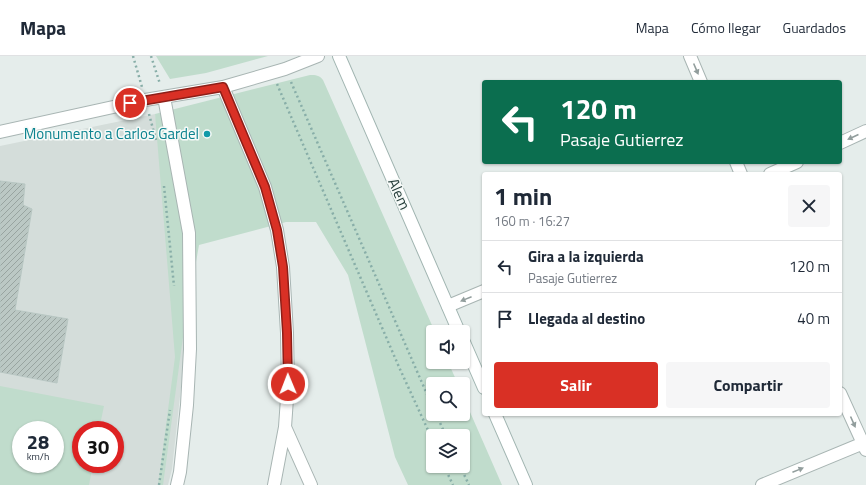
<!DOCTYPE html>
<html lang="es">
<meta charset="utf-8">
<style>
:root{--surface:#fff;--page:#f6f6f7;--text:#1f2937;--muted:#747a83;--line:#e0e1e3;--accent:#d93025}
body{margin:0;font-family:"Titillium Web",sans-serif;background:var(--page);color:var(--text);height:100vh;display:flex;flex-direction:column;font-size:15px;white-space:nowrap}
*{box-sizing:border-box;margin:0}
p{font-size:13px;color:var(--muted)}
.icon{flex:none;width:22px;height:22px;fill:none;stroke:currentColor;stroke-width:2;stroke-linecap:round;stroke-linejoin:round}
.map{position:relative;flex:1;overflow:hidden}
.panel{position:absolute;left:482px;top:116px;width:360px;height:244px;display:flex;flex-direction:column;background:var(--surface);border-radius:4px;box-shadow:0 1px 3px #0004}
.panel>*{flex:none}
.top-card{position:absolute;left:482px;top:24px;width:360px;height:84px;border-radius:4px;box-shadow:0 1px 3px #0004;background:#0b6e4f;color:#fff;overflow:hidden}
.buttons{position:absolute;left:426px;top:269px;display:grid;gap:8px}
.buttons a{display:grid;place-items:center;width:44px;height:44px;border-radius:4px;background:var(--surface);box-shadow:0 1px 3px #0004;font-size:20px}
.speed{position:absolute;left:12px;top:365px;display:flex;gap:8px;font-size:20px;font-weight:700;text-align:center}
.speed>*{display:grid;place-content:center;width:52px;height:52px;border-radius:50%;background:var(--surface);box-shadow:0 1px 3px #0004;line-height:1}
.speed small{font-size:10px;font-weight:400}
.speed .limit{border:6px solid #d22;background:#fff;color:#111}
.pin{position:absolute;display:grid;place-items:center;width:34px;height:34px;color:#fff;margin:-17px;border:2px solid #fff;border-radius:50%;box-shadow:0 1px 4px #0007}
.me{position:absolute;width:44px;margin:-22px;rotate:359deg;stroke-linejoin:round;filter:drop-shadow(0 0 3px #0008)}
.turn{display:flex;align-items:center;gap:14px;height:84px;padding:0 12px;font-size:18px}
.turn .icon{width:52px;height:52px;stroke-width:2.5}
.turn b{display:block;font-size:28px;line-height:34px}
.round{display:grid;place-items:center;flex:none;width:42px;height:42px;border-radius:4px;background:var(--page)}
.overview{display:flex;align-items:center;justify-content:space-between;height:68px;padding:0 12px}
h1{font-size:24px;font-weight:700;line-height:30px}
.action{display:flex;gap:8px;margin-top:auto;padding:8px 12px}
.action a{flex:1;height:46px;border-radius:4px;background:var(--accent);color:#fff;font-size:16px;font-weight:700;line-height:46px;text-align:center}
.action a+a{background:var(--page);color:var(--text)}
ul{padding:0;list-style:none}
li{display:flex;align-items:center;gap:12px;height:52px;padding:0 12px;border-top:1px solid var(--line)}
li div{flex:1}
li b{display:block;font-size:15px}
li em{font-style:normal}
header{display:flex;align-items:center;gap:24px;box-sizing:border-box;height:56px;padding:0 20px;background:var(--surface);border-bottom:1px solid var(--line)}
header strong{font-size:19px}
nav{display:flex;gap:22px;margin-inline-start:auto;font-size:14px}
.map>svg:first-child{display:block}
.built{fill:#d4ddda;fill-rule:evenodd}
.green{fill:#c0dccc;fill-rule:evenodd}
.building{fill:url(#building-hatch);stroke:#b8c7c3}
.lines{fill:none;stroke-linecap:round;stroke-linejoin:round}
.street-casing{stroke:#a8b5b3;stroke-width:14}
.secondary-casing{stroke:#a1b5b1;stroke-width:14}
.path{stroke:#88aea8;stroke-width:2.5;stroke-dasharray:2 3;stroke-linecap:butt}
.street{stroke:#fff;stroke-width:12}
.secondary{stroke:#fff;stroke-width:12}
.oneway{fill:#929e9d}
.route-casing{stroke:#8d1f18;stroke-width:10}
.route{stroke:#d93025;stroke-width:7}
.culture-dot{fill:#0f9aa8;stroke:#f6faf8;stroke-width:1.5}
.labels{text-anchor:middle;stroke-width:3;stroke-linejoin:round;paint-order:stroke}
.culture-label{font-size:15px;fill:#0d838f;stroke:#f6faf8;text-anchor:end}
.street-label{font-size:15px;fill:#263e3b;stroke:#f6faf8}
</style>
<header>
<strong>Mapa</strong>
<nav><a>Mapa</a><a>Cómo llegar</a><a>Guardados</a></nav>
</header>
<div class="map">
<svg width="866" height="429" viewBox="0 0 866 429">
<defs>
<pattern id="building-hatch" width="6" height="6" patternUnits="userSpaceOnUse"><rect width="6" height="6" fill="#bbc8c4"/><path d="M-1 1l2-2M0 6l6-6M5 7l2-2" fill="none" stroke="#98a4a0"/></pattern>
</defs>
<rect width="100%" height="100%" fill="#e5edeb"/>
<path class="built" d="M155 58 180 189 185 295 172 413 168 429H0V90ZM21 374H55V408H21ZM81 374H115V408H81Z"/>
<path class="green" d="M156 0H268L206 17 170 23Z
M310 19C316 19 319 19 323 24L435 276H433V306H448L458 328H433V358H463V340L502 429H408L395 401 348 219 316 166H286L199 189 183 281 163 429H158L175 301 155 58ZM433 380H463V410H433Z
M0 330 104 350 99 374H81V408H93L89 429H0ZM21 374H55V408H21Z"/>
<path class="building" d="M0 125 25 128 23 149 32 153 15 254 68 263 57 327 0 316Z"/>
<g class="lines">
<g class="street-casing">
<path id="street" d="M690 0 701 26
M223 31 265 131 277 174 283 211 287 277 288 328 285 371 274 429
M164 41 189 177 190 293 187 349 180 416 177 429
M0 76 145 44 223 31 285 13 318 0
M840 87 866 75
M736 106 741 118
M770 118 797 106
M448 250 484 235
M840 337 866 394
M285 371 311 429
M762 429 866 386"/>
</g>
<g class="secondary-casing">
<path id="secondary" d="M339 0 459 276
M463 284 484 332
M495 358 526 429"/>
</g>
<path class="path" d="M133 0 142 31
M151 0 160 28
M291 26 433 352
M277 28 399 311 433 385
M149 58 156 84
M164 130 174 230
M436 358 446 380
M444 410 453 429
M460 410 469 429
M159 429 170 354"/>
<use href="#street" class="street"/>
<use href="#secondary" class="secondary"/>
</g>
<defs><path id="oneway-solid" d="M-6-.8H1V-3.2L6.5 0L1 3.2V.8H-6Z"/></defs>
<g class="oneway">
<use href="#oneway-solid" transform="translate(696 13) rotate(67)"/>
<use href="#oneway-solid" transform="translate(853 81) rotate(156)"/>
<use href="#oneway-solid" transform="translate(466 243) rotate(158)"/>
<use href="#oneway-solid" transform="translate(853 366) rotate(66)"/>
<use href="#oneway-solid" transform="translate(798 414) rotate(-22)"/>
</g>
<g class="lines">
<g class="route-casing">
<path id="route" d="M130 47 223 31 265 131 277 174 283 211 287 277 288 328"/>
</g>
<use href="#route" class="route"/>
</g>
<circle class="culture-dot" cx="207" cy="78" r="4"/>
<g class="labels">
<g class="culture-label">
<text x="199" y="83">Monumento a Carlos Gardel</text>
</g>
<g class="street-label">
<text transform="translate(399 138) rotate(66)" y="5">Alem</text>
</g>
</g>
</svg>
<div class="buttons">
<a><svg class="icon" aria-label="sound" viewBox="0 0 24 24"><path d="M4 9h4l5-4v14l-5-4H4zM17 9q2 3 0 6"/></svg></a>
<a><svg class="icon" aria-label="search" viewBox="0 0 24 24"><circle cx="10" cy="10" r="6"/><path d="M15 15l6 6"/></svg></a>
<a><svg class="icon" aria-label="layers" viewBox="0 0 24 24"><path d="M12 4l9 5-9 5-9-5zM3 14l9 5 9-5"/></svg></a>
</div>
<div class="speed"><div>28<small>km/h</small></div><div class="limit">30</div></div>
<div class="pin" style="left:130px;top:47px;background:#d93025"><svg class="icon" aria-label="arrive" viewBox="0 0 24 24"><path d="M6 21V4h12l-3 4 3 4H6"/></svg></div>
<svg class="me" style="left:288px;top:328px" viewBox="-20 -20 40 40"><circle r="17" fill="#d93025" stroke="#fff" stroke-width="3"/><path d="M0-11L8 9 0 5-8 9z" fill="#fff"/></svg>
<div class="top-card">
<div class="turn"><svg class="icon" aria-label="left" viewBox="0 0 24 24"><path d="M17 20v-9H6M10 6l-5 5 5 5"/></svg><div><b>120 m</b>Pasaje Gutierrez</div></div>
</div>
<section class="panel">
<div class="overview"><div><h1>1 min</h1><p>160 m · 16:27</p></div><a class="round"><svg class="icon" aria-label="close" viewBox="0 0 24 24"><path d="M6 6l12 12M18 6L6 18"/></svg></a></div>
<ul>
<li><svg class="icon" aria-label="left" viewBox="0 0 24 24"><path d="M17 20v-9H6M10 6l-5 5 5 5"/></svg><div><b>Gira a la izquierda</b><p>Pasaje Gutierrez</p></div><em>120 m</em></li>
<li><svg class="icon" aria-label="arrive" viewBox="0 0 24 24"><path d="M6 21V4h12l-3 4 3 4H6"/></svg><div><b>Llegada al destino</b></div><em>40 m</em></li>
</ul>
<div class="action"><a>Salir</a><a>Compartir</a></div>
</section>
</div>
